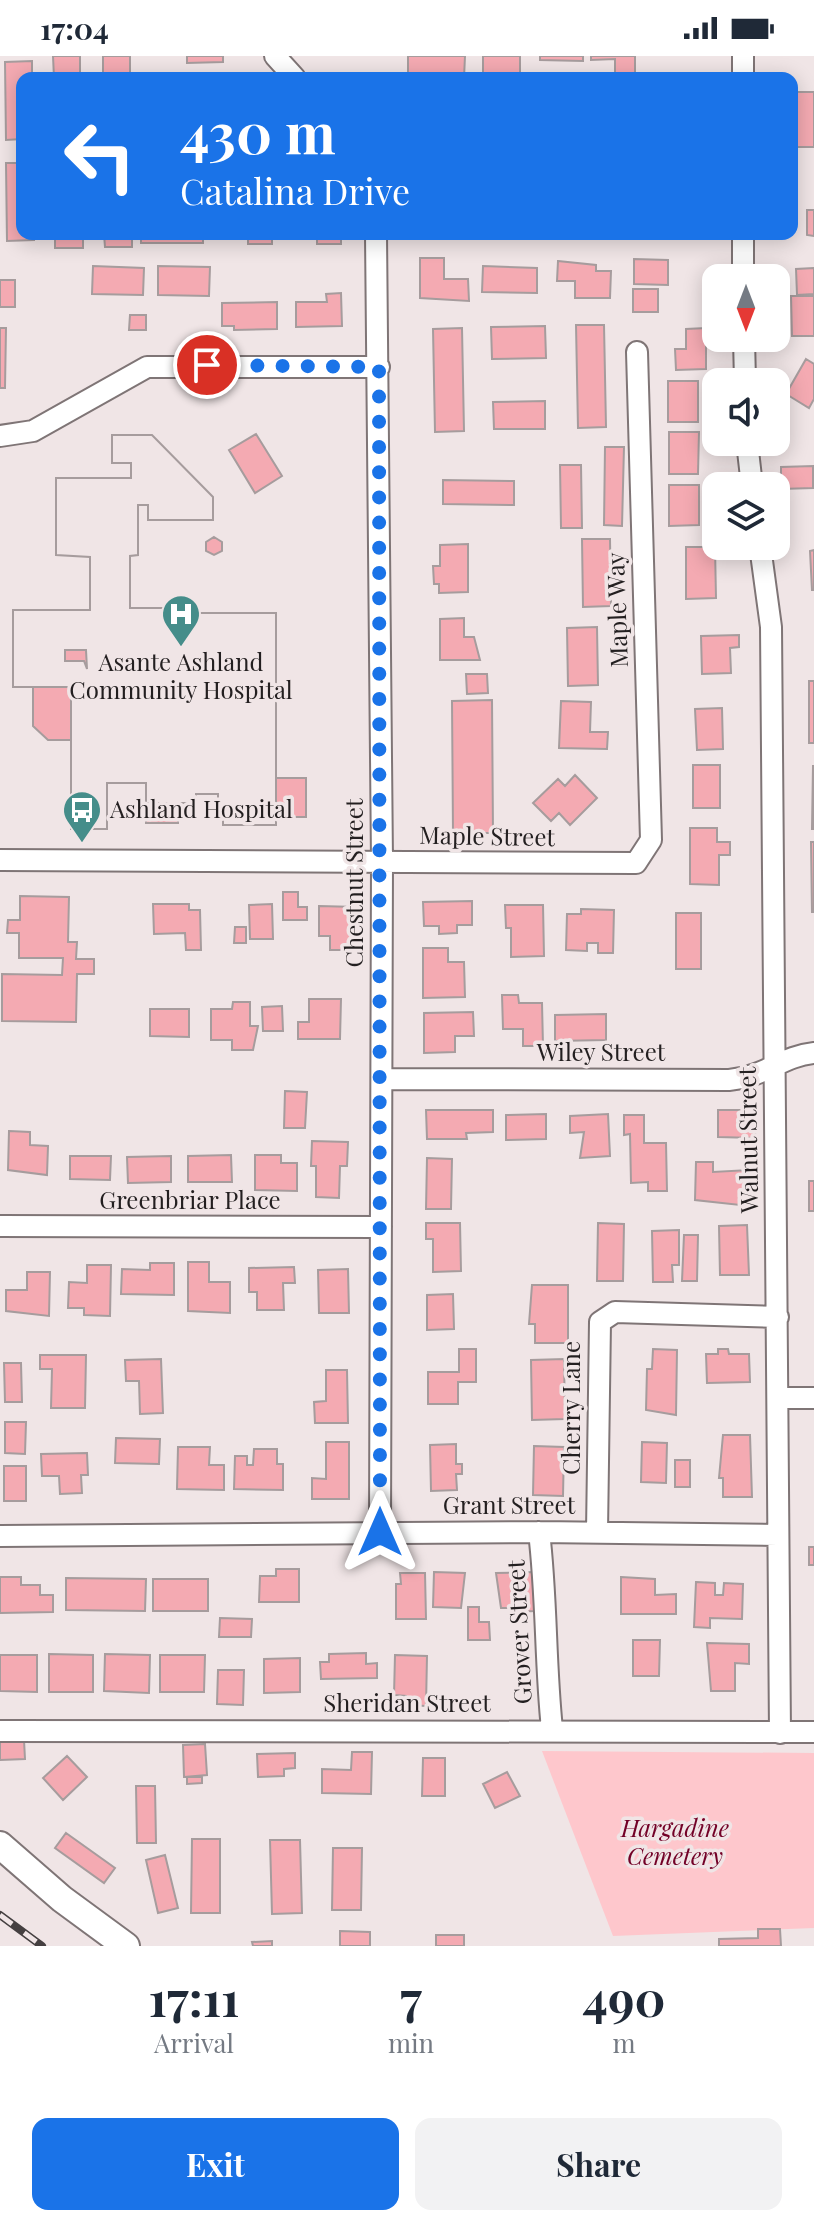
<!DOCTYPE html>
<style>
:root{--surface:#fff;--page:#f2f2f3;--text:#1f2937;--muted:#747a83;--accent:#1a73e8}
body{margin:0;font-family:"Playfair Display",serif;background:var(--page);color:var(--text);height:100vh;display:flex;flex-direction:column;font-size:30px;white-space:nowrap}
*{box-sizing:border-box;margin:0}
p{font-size:26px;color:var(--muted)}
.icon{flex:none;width:44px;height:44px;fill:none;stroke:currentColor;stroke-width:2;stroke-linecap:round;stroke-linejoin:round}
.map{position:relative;height:1890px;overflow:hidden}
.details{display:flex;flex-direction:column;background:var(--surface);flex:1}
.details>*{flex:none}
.banner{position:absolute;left:16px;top:16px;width:782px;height:168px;border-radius:16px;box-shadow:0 4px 20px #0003;background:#1a73e8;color:#fff;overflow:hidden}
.needle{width:52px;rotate:180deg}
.fabs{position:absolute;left:702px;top:208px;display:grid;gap:16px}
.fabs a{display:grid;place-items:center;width:88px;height:88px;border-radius:16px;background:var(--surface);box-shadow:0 4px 20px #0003;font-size:40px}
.pin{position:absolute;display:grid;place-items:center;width:68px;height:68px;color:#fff;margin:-34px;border:4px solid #fff;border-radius:50%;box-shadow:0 2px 8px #0007}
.me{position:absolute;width:88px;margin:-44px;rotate:0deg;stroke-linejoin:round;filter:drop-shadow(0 0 6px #0008)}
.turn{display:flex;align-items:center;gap:28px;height:168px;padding:0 32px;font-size:36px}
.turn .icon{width:104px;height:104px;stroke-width:2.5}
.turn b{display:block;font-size:56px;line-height:68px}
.eta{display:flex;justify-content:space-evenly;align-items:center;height:136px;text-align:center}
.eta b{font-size:48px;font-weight:700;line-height:56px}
.action{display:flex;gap:16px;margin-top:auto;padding:16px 32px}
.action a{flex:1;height:92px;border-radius:16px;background:var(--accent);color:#fff;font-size:32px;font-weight:700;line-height:92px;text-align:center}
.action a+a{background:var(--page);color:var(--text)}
.status{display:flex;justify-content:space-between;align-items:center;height:56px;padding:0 40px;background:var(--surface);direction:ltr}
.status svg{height:22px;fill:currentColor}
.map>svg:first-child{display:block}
.green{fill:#fec7cc}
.building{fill:#f4aab2;stroke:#a69c9d;stroke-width:2;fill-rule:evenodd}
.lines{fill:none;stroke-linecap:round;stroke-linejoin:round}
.minor-casing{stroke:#7f7576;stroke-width:24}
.major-casing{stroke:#7f7576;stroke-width:30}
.minor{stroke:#fff;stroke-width:20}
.major{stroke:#fff;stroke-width:26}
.rail-casing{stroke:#454041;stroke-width:8}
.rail{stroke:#f0e5e6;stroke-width:5;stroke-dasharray:15;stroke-linecap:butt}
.route{stroke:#1a73e8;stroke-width:14;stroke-dasharray:0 25.2}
.labels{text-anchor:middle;stroke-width:7;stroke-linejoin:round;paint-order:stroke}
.street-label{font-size:24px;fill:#231f20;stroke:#f0e5e6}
.poi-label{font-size:24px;fill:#231f20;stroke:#f0e5e6}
.park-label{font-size:24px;font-style:italic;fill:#720127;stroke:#f0e5e6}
</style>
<div class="status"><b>17:04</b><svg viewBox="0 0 49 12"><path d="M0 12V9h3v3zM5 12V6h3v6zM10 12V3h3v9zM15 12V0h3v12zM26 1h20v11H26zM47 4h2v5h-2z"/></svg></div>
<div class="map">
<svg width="814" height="1890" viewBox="0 0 814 1890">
<rect width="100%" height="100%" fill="#f0e5e6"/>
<path class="green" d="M542 1695 814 1697V1872L613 1880Z"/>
<path class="building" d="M53 0H80V22H54Z
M103 0H130V22H103Z
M187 0H223V6L187 7Z
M408 0H465L464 22H408Z
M483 0H520V21H483Z
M540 0H583V5L540 4Z
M591 0H635V22H615V3L591 4Z
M32 5V22H22V83L6 84 5 6Z
M792 36H814V91H792Z
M6 107H22V178H34V184L7 185Z
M807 154H814V180L807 179Z
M55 178H83V192H55Z
M104 178H132V191H105Z
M141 178H223V179H203V187H141Z
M248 178H272V188H248Z
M317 178H341V188H317Z
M420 202H444V223H468L469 245 420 242Z
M634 203 668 204V229L634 228Z
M558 205 596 209V215H611L610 242H575V225H557Z
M93 210 144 212 143 239 92 238Z
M158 210 210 211 209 240 158 239Z
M483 210 537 212V237L482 236Z
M814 212V238L797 239 796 213Z
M0 224H15V251H0Z
M633 233H658V256H633Z
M341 237 342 270 296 271V246H327L326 238Z
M791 240H814V280H792Z
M277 246V273L234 274V270H222V247Z
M130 259H146V274H129Z
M576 269H604L606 371 578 372Z
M545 270 546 302 492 303 491 271Z
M0 272H6L5 332H0Z
M462 272 464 375 435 376 433 273Z
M706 272V313L676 314 675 293H686V273Z
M806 303 814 308V343L809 352 786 338Z
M668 325H698V366H668Z
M545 345V373H494L493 346Z
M669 376H699L698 418H669Z
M256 378 282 420 255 437 229 394Z
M112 379H152L213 441V464H148V449H138V499L130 500V552H177V557H276V769H223V763H218V738H196V747H146V727H107V773H71V631H13V554H90V501L56 499V422H131V407H112ZM65 594H86L87 613 84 605H65Z
M112 379H152L213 441V464H148V449H138V499L130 500V552H177V557H276V769H223V763H218V738H196V747H146V727H107V773H71V631H13V554H90V501L56 499V422H131V407H112Z
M605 391H624L622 470 604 469Z
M560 409H581L582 472H561Z
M813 410V432L781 433V411Z
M443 424 514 425V449L443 448Z
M669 429H699V469L669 470Z
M214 481 222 486V495L214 499 206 495V486Z
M582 483H610L611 550 583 551Z
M468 488V536L439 537V528H434L433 510H440V489Z
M686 491H715L716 542 686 543Z
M814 494V534H812L810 495Z
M464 562V581H474L480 604H440V563Z
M597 571 598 629 568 630 567 572Z
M739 579V591L730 592 731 617 702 618 701 580Z
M466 618H487L488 637 467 638Z
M809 625H814V687H809Z
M33 631H71V684H48L33 670Z
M492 644 493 777H453L452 645Z
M561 645 591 646 590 676H608L607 693 559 692Z
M722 652 723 693 697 694 695 653Z
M693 709H720V752H693Z
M813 710H814V773H812Z
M575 719 597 742 570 769 559 757 551 765 533 747 558 723 565 730Z
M276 722H306V761H276Z
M146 747H178V767H146Z
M690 772H717V786H730V799H719V829L690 828Z
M811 786H814V856H812Z
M283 836H298V851H307V864H283Z
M20 840 69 841 68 886H77L76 903H94V918H77L76 966 2 965V918L62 919 63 902H19V877H7L8 864H20Z
M472 845V869H457V877L439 878V870H424L423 846Z
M153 848H189V854H200L201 894H186L185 877 154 878Z
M272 848 273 883H250L249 849Z
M505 849H543L544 900 511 901V872H506Z
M319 850 356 851 355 894H330V880H319Z
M581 853 614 854 613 897H598V887H587V895L566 894 567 858H581Z
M676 857H701V913H676Z
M235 871H246V887H234Z
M423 892H448V906H464L465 941 423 942Z
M502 939H518L519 947H542L543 990H523V973H503Z
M309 943H341L340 983H298V966H309Z
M233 946H250V970H258L253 994H232V984H211V953H232Z
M282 950 283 975H263L262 951Z
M150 953H189V981L150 980Z
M473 956 474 980H455V996L424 997V957Z
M606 958V984L555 985V959Z
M285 1035 307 1036 305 1072H284Z
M426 1054H493V1076L466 1077 467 1083H427Z
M718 1054H756L755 1082 718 1081Z
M546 1058V1083L506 1084V1059Z
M608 1058 610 1100 580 1102 584 1076 570 1077V1060Z
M624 1059H644V1087H666L667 1135H648V1126L631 1127 630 1078 624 1079Z
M9 1075 30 1076V1089L48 1090 47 1119 8 1114Z
M312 1085 348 1086 347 1110H340L339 1142 316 1141V1110H311Z
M231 1099 232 1126H188V1100Z
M255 1099H281V1107H297V1135L255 1134Z
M70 1100H111L110 1124 70 1123Z
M171 1100V1126L128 1127 127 1101Z
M427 1102 452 1103 451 1153H426Z
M696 1106H713V1116L749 1114V1150L695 1144Z
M809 1125H814V1155H809Z
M426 1167H460L461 1215 433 1216V1183H426Z
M598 1167 624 1168 623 1225H597Z
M747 1169 749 1219H720L719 1170Z
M679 1174V1209H672L673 1226H653L652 1175Z
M684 1179H698L697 1225H682Z
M188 1206H209V1226H230V1257L188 1255Z
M150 1207H174V1239L121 1238 122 1213 150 1214Z
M87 1209H111L110 1260 84 1259V1252H68L69 1226 87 1227Z
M294 1211 295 1227H283L284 1254H257V1236H249V1212Z
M348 1213 349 1257H319L318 1214Z
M27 1216H50L49 1260 6 1255V1234H27Z
M532 1229H568V1287H535V1268H529Z
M453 1238 454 1273 427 1274V1239Z
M459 1293H476V1326H458V1348H428V1316H459Z
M653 1293 677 1294 676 1359 646 1354 647 1313H652Z
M718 1293H728L729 1298H749L750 1326 707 1327 706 1298H718Z
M40 1299H86L85 1352H51L52 1313H40Z
M161 1303 163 1357 140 1358 139 1325H126L125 1304Z
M564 1303 565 1363 532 1364 531 1304Z
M4 1307H21L22 1346H5Z
M326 1314H347L348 1367H315L314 1346 326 1345Z
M5 1366H26L25 1398 5 1397Z
M723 1379H750L752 1441H723V1422H719Z
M116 1382 160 1383 159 1408 115 1407Z
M326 1386H349V1443H312V1422L326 1423Z
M642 1386 667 1387 666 1427 641 1426Z
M456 1388V1408H462V1418H456L457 1434 431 1435 430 1389Z
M534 1390 564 1391 563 1440 533 1439Z
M178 1391H210L209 1409H224V1434L177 1433Z
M254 1393H277V1408H283V1434L234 1433 235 1400H247V1409H253Z
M87 1397 88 1419H81L82 1437 60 1438 59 1420H42L41 1398Z
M675 1404H690V1431H675Z
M4 1410H26V1445H4Z
M809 1491H814V1509H809Z
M276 1513H299V1546H259L260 1520H276Z
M434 1516 465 1517 461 1552 433 1551Z
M534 1516 535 1555 512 1556V1552H501L496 1517Z
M400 1517H425L426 1563H396V1528H401Z
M0 1521H21V1529H40V1539H53V1556L0 1557Z
M621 1521 655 1523V1539L676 1538V1558H621Z
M66 1522 146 1523 145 1555 66 1554Z
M153 1523H208V1555H153Z
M696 1526 715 1527V1539H723L724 1527 743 1528 742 1563 710 1562V1572L694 1571Z
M468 1551H479V1566H489L490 1584H468Z
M220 1562 252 1563 251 1581H219Z
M633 1584H660L659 1620H633Z
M707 1587 749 1588V1608L735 1607V1635H711Z
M366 1597V1608L377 1607V1622L321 1623 320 1606H329V1598Z
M49 1598 93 1599V1636H49Z
M105 1598 150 1599 149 1637 104 1635Z
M0 1599H37V1636L0 1635Z
M160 1599H205L204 1636H160Z
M395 1599 427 1600 426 1650 406 1649V1640L394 1639Z
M300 1602V1636L264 1637V1603Z
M218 1614H244L243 1649 217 1648Z
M24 1684 25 1703 0 1704V1685Z
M205 1688 207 1719 184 1721 183 1689Z
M352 1696H372L371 1738 322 1737V1713L351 1714Z
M295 1697V1712L284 1713V1720L258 1721 257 1698Z
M67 1700 87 1721 63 1744 43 1722Z
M423 1702H445V1740H422Z
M507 1716 520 1740 495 1752 483 1728Z
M187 1721H202V1727L187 1728Z
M136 1730H155L156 1787H137Z
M66 1777 115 1812 104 1827 55 1792Z
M192 1783H220V1857H191Z
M270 1784H300L302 1857 272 1858Z
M333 1792H362L361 1854H332Z
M165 1799 178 1852 158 1857 146 1804Z
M758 1873H780L781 1890H719V1883L758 1882Z
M340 1875 370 1876V1890H340Z
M436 1879H464V1890H436Z
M272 1885V1890H253L252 1886Z"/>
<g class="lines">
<g class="minor-casing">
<path id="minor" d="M275 0 295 22
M743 0V22
M376 178 382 805 380 1476
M743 178V222
M744 282 745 326
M0 380 33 375 147 311H379
M747 386 752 430
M760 490 771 571 780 1677
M0 804 636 807 651 784 637 296
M382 1023 729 1024C765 1021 782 1000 814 997
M0 1170 381 1171
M779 1342H814
M539 1476C547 1542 545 1607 552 1673
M597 1476 600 1266 615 1256 778 1261
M0 1480 539 1476 777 1479
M0 1675 814 1676"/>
</g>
<g class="major-casing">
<path id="major" d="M0 1789 62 1843 126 1890"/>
</g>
<use href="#minor" class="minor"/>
<use href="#major" class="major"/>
<g class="rail-casing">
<path id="rail" d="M0 1859 42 1890"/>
</g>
<use href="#rail" class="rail"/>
</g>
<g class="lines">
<path class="route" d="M207 309 379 311 380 1476"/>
</g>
<defs>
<g id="hospital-pin" transform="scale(2)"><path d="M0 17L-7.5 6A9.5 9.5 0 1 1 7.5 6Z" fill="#458d8a" stroke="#f0e5e6"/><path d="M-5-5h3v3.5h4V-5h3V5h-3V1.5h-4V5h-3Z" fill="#fff"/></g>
<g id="bus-pin" transform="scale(2)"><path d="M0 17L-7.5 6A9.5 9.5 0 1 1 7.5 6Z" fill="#458d8a" stroke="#f0e5e6"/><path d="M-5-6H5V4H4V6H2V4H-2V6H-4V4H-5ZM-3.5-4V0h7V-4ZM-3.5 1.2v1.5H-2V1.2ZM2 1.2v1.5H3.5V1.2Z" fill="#fff"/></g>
</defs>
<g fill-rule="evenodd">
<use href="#hospital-pin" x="181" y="558"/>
<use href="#bus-pin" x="82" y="754"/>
</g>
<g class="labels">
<g class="street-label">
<text transform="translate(618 554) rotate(-92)" y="8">Maple Way</text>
<text transform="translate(487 781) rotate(1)" y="8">Maple Street</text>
<text transform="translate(355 827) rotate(-90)" y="8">Chestnut Street</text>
<text x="601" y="1005">Wiley Street</text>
<text transform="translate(749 1084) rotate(-91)" y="8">Walnut Street</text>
<text x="190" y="1153">Greenbriar Place</text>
<text transform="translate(572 1352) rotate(-90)" y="8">Cherry Lane</text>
<text x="509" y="1458">Grant Street</text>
<text transform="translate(520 1576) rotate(-93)" y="8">Grover Street</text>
<text x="407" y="1656">Sheridan Street</text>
</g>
<g class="poi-label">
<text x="181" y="615">Asante Ashland<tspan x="181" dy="28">Community Hospital</tspan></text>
<text x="110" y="762" text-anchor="start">Ashland Hospital</text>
</g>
<g class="park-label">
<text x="675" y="1781">Hargadine<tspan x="675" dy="28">Cemetery</tspan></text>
</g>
</g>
</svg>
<div class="fabs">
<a><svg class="needle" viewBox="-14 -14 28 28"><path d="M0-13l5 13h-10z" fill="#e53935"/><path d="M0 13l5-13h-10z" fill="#747a83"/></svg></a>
<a><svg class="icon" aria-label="sound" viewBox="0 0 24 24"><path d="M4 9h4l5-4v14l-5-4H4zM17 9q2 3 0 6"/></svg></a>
<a><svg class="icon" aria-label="layers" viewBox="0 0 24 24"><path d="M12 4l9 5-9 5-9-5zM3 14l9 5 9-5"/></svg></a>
</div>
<div class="pin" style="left:207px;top:309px;background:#d93025"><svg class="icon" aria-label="arrive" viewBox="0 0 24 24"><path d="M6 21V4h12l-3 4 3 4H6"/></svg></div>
<svg class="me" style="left:380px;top:1476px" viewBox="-20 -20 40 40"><path d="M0-17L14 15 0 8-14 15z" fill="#1a73e8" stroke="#fff" stroke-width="4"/></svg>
<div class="banner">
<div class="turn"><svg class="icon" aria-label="left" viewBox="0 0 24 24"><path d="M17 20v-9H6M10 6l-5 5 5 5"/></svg><div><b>430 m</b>Catalina Drive</div></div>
</div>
</div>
<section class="details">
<div class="eta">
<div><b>17:11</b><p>Arrival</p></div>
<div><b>7</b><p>min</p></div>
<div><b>490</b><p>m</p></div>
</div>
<div class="action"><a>Exit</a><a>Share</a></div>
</section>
